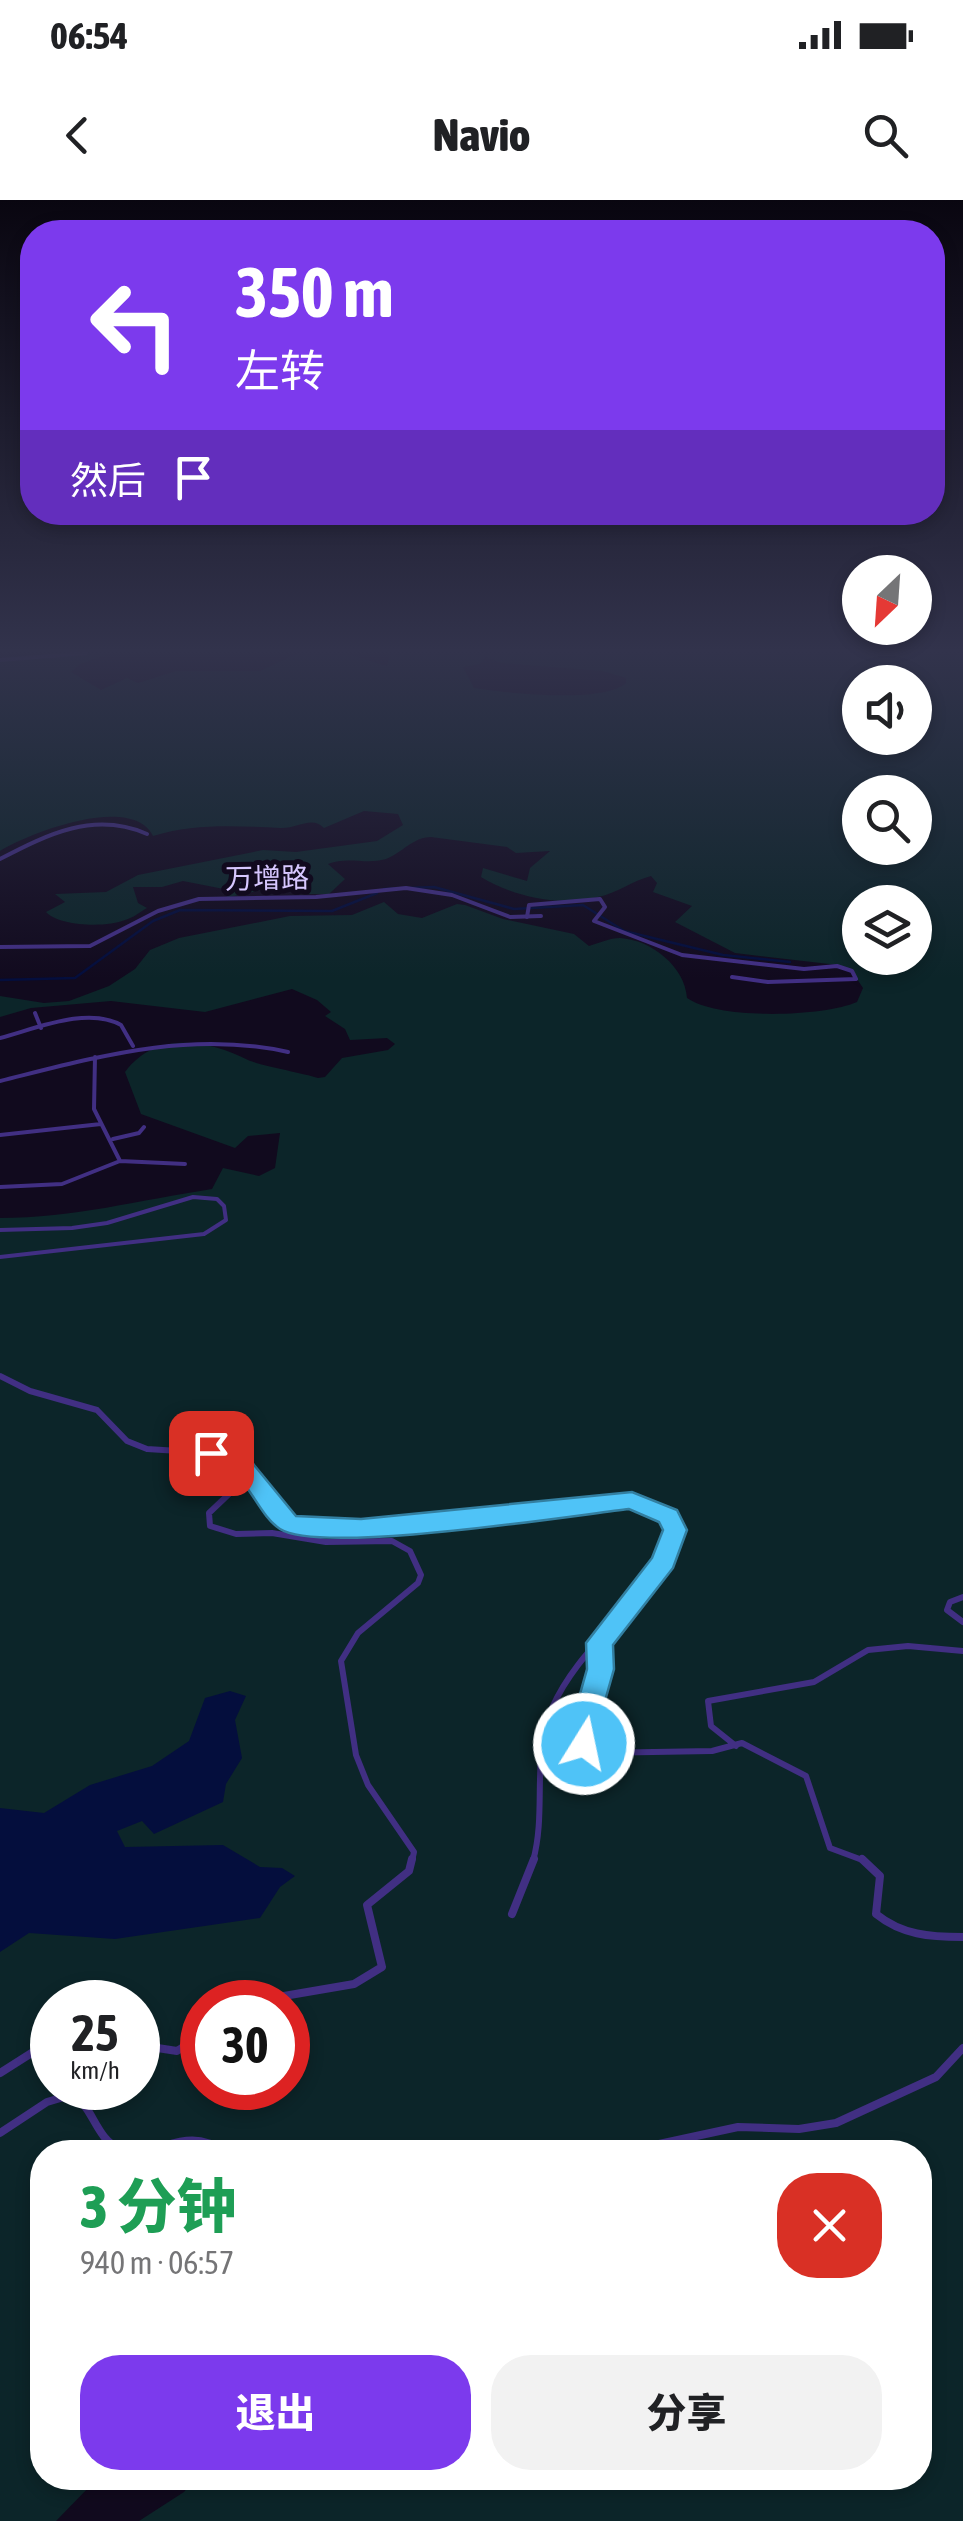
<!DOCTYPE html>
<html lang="zh">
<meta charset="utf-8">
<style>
:root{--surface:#fff;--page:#f2f2f2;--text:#202124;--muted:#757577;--accent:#7c3aed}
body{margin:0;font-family:"Asap Condensed","Noto Sans SC",sans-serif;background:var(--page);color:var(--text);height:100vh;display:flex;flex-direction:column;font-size:38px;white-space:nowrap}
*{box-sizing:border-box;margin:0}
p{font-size:32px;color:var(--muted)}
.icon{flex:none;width:55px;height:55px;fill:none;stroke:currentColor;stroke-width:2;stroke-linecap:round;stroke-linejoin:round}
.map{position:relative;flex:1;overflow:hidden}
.details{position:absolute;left:30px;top:1940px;width:902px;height:350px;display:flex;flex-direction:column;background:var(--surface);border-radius:40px;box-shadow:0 5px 15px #0003}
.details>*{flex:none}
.hud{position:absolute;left:20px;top:20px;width:925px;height:305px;border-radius:40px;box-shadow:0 5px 15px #0003;background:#7c3aed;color:#fff;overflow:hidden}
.needle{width:65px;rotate:205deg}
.fabs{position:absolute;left:842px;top:355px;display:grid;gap:20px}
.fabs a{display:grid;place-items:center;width:90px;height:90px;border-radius:50%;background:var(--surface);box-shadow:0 5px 15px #0003;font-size:50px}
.speed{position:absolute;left:30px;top:1780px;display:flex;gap:20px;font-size:50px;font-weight:700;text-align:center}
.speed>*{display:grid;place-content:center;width:130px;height:130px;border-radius:50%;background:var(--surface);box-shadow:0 5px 15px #0003;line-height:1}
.speed small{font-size:25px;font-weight:400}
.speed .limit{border:15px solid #d22;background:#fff;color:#111}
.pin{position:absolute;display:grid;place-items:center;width:85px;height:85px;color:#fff;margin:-42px;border-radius:20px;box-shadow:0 5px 15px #0006}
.me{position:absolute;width:110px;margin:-55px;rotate:10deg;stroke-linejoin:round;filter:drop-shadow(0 0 8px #0008)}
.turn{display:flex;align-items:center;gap:35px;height:210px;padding:0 50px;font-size:45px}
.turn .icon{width:130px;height:130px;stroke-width:2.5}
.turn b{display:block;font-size:70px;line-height:85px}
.then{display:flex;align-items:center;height:95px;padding:0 50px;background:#0003;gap:20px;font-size:38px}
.round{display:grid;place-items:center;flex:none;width:105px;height:105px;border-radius:40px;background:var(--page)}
.head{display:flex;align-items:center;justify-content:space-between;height:170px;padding:0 50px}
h1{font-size:60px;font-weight:800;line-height:75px;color:#1e9e55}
.cta{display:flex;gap:20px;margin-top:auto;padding:20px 50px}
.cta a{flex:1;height:115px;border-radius:40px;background:var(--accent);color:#fff;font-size:40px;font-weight:800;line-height:115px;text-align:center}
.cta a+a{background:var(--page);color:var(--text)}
.status{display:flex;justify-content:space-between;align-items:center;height:70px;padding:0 50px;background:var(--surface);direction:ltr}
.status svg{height:28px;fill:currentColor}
header{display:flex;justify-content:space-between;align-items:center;height:130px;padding:0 50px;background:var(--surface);font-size:45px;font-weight:800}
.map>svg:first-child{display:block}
.green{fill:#0c2529;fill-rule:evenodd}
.water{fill:#040e3d}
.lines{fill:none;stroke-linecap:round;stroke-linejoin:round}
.stream{stroke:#040e3d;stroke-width:2.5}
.minor-far2{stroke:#412f83;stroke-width:4}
.minor-far1{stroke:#412f83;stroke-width:6}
.minor{stroke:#412f83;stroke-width:8}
.tertiary{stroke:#412f83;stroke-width:4}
.route{fill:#4fc3f7;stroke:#337fa1;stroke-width:2.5}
.labels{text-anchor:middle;stroke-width:10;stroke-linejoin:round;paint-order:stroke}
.far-street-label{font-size:28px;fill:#d7c7ff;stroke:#110a1e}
</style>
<div class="status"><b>06:54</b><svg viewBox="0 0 49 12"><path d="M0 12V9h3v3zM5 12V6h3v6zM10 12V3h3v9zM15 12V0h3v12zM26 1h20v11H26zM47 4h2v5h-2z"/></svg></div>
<header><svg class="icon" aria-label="back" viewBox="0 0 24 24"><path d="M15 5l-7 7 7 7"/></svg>Navio<svg class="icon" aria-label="search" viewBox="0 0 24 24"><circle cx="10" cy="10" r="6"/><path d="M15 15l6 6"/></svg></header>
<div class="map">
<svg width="963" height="2321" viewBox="0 0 963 2321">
<rect width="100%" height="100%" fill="#110a1e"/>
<path class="green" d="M90 453H111L80 464 71 472 101 490 127 478 138 483 176 471H260L298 453H344L387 466 390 453H963V2321H139L184 2292 196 2278H920V1952H42V2278H114L91 2285 56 2321H0V1018C73 1018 140 1000 212 989L223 968 259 976 275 968 280 933 248 936 235 948 141 914 125 872C156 830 209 840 248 860 258 865 302 873 318 878L325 877 342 858 388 850 395 844 387 838 350 840 345 829 325 816 331 812 317 800 292 789 205 812 111 801 31 808 0 817V796L44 803 69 801 109 786 135 769 150 750 179 738 290 716 352 715 384 702 398 714 422 718 457 704 465 705 503 719 574 734 589 746C599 743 610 738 620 738 652 740 685 767 687 798 718 820 823 817 857 802L863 788 851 770 838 765 735 753 675 722 692 706 653 692 657 683 651 676C632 681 617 693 598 697 560 707 514 697 481 677L483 668 527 681 530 668 550 651 516 653 507 647 431 637C413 637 402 653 386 659 366 665 348 656 328 664L345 679 329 694H308L281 679 262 682 266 689 225 698 234 691 183 681 162 687H133L138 703 147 708C140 712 133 718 125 720 106 728 58 726 46 712L65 702 55 694 106 692 138 675 263 650 296 652 377 641 403 625 398 614 364 611 324 628C312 615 297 629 280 628 238 626 194 623 153 636 132 593 29 633 0 651V461ZM486 457 501 463 603 471 626 478V483C602 504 507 493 474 488L463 467 480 464ZM860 482H915V538H860ZM860 592H915V648H860ZM860 702H915V758H860ZM52 1802H138V1888H52ZM202 1802H288V1888H202Z"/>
<path class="water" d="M230 1491 246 1496 235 1520 242 1558 226 1584 223 1602 154 1634 142 1621 117 1631 125 1647 223 1645 260 1667 282 1668 295 1676 280 1687 260 1718 115 1739 29 1733 0 1752V1608L44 1613 90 1585 152 1566 189 1541 205 1498Z"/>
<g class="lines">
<path class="stream" d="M384 689 434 687 514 709 583 705 624 731 723 755 790 762
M0 780 75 778 153 721 180 710 332 711 377 693"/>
<path class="minor-far2" d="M0 460 86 453
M527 717 529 705 600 699 605 707 594 721 682 755 804 769 837 766 852 771 856 779 768 782 732 777
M35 813 41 828
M0 838C35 829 87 806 121 825L133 846
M0 881C97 857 188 830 288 852
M0 935 101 924
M113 939 139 933 144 927
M120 961 185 964
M0 987 62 984 120 961 94 909 95 857
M0 1030 72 1028 107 1023 193 997 217 999 224 1006 226 1020 204 1034 0 1057"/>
<path class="minor-far1" d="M0 1176 30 1191 97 1210 127 1241 147 1249 211 1253 241 1265 288 1322 303 1328H361L632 1300 669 1316 675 1331C651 1403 582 1440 552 1508 531 1556 547 1611 533 1661
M183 1254 227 1270 233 1283 229 1294 209 1313 210 1326 236 1334 272 1333 326 1342 392 1341 410 1351 421 1375 418 1383 358 1433 341 1461 356 1555 368 1585 414 1652 412 1661
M963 1397 950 1402 947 1410 963 1422
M599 1446C600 1468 585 1499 593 1517L584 1544 595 1553 712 1551 742 1543 806 1576 830 1648 865 1661
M736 1546 711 1526 708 1501 814 1482 868 1450 908 1446 963 1451"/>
<path class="minor" d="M862 1659 880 1676 876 1714C902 1735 930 1737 963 1737
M512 1714 534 1659
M249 1802 354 1784 382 1767 367 1705 409 1671 412 1659
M138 1845 177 1851 202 1835
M0 1873 52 1840
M0 1933 47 1902 74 1894C93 1908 97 1940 119 1948 160 1962 180 1922 226 1952
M622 1952 738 1927 799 1929 836 1923 936 1877 963 1848"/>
<path class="tertiary" d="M0 659C48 634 94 611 147 634
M0 747 90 746 158 711 199 699 316 697 406 688 452 695 510 717 541 716"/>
</g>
<linearGradient id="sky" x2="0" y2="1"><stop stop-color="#090610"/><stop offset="0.58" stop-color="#32334c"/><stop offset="1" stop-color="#32334c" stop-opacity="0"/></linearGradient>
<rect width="963" height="778" fill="url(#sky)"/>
<path class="route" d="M211 1244 250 1260 296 1316 361 1319 632 1292 677 1310 687 1330 673 1368 613 1445 614 1469 603 1508 607 1516 594 1552H574L570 1544 580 1516 576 1508 587 1469 586 1443 652 1358 663 1330 659 1322 629 1309C569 1316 321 1355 280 1329 260 1316 251 1285 231 1271 220 1263 207 1264 199 1253Z"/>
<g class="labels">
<g class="far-street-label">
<text transform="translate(267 678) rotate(-1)" y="10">万增路</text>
</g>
</g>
</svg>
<div class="fabs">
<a><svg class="needle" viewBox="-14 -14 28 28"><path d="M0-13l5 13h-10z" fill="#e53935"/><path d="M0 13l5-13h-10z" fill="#757577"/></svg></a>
<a><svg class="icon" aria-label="sound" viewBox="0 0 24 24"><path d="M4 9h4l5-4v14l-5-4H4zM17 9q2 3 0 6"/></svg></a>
<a><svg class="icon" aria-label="search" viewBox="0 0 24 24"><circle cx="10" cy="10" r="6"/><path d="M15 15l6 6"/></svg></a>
<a><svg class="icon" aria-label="layers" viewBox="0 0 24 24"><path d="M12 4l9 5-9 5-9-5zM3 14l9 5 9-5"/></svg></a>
</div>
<div class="speed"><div>25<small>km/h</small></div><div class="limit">30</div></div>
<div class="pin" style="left:211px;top:1253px;background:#d93025"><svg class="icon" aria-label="arrive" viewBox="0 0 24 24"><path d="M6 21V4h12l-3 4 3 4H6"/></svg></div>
<svg class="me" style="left:584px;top:1544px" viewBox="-20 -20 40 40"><circle r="17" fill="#4fc3f7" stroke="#fff" stroke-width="3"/><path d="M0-11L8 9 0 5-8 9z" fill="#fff"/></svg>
<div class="hud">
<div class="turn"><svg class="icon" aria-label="left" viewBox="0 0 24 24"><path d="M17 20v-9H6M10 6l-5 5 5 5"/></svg><div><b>350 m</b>左转</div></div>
<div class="then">然后<svg class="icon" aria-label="arrive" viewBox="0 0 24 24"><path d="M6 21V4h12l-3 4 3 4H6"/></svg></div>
</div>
<section class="details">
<div class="head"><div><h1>3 分钟</h1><p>940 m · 06:57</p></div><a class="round" style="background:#d93025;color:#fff"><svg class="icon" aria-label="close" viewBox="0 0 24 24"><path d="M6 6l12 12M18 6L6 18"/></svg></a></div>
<div class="cta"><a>退出</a><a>分享</a></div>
</section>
</div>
